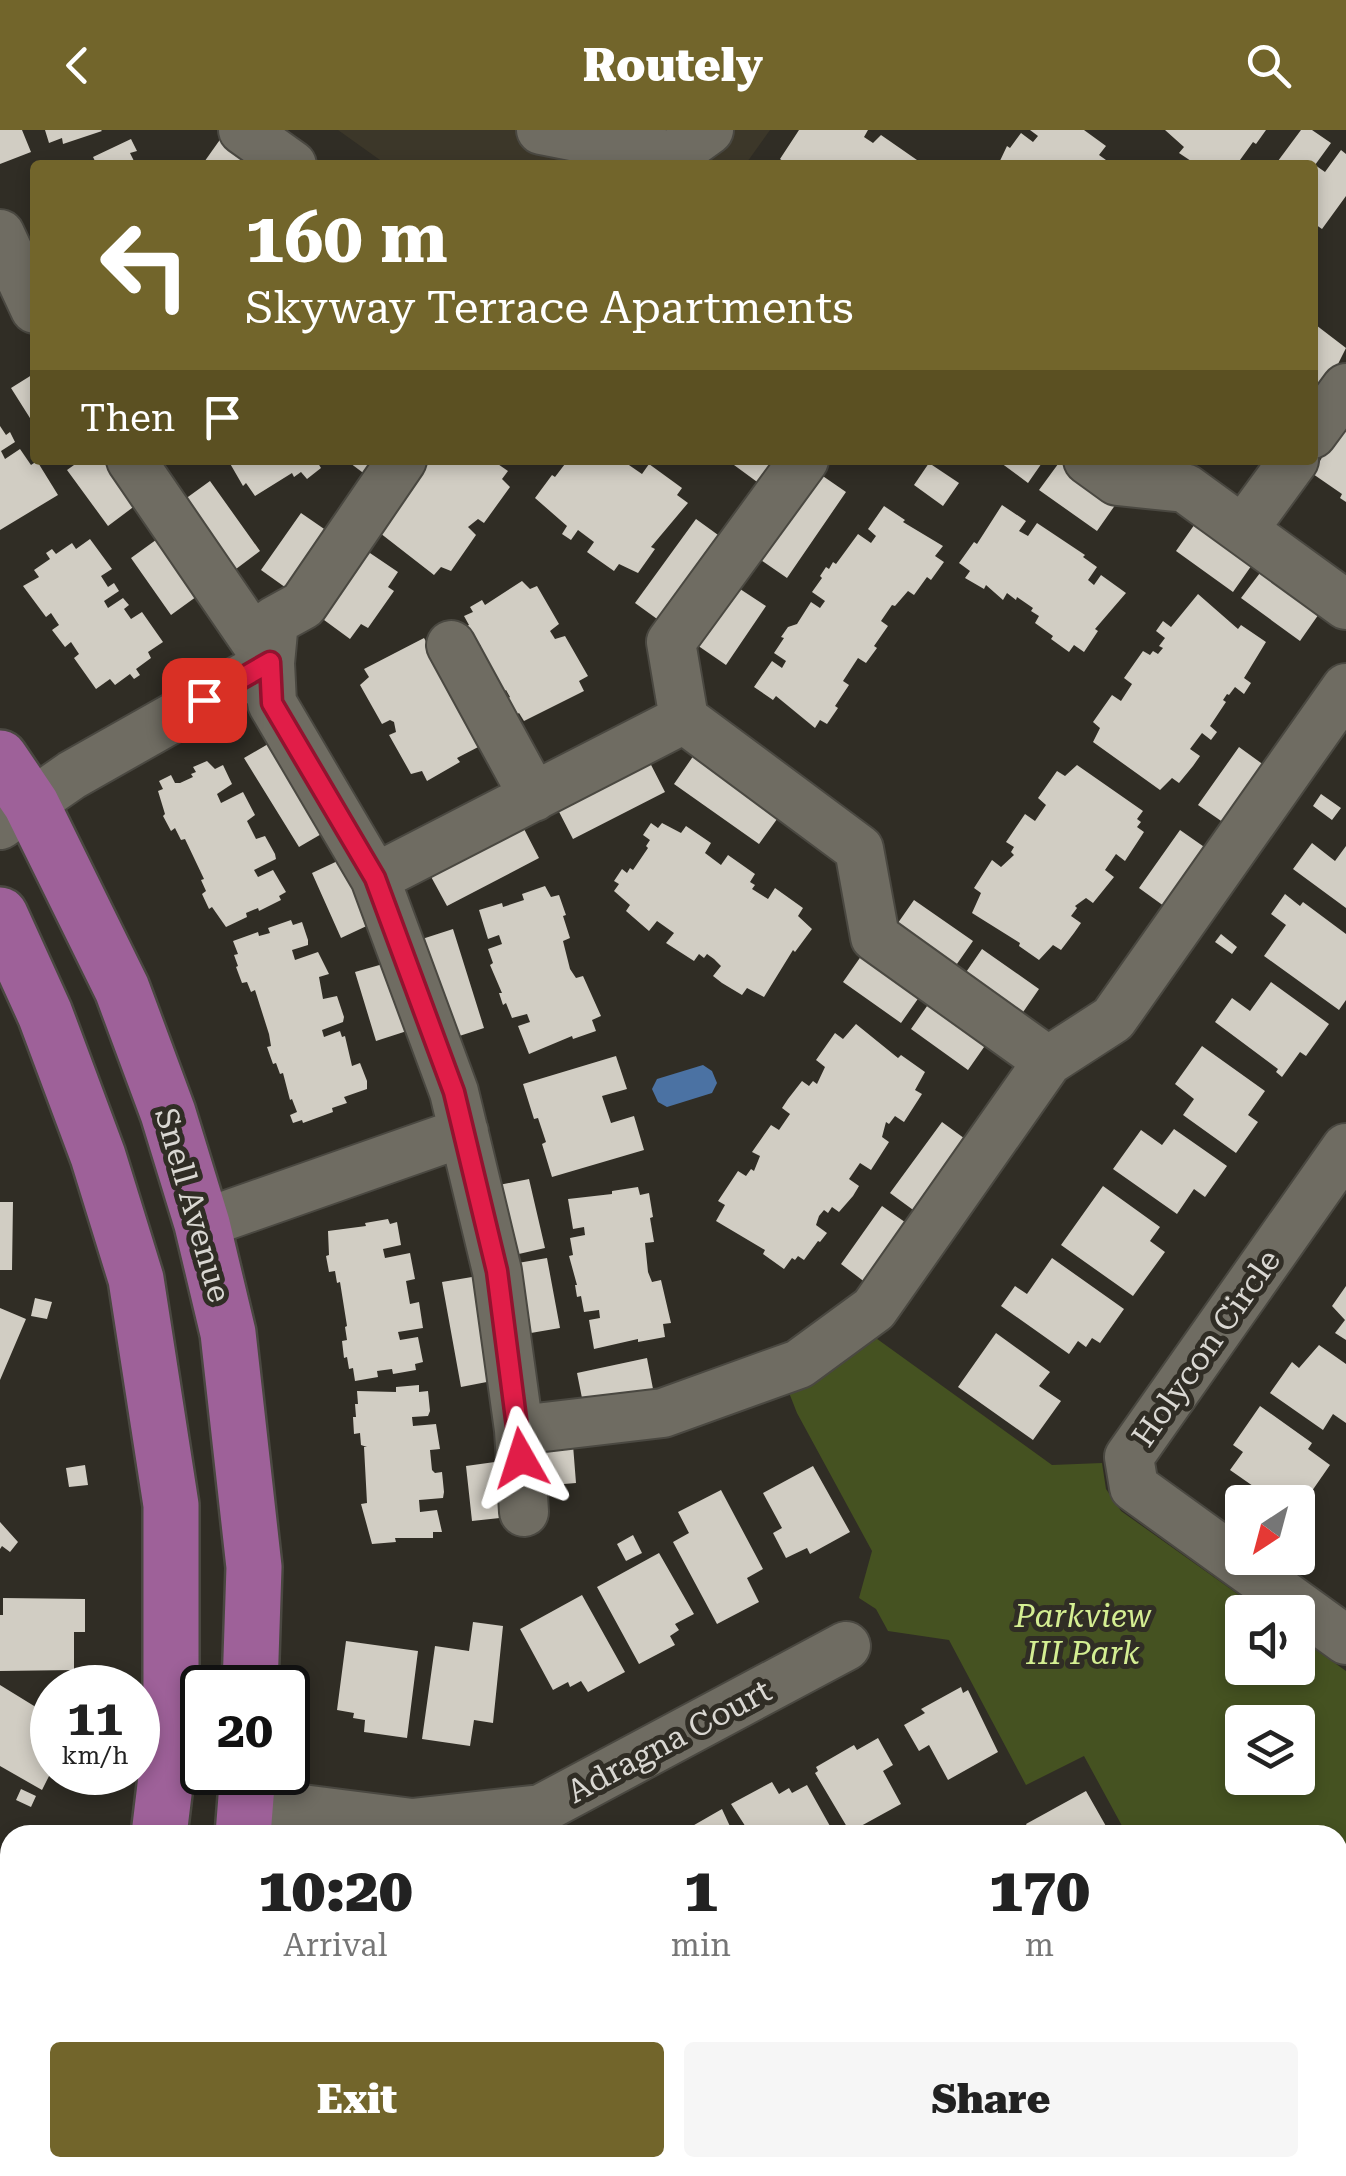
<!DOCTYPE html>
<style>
:root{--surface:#fff;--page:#f6f6f6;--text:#222;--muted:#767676;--accent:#72652b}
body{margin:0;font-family:"Roboto Serif",serif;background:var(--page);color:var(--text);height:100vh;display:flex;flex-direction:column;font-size:38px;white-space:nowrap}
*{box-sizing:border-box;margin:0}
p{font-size:32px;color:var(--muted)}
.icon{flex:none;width:55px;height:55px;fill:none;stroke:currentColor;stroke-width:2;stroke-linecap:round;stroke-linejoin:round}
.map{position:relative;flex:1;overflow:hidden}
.details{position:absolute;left:0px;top:1695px;width:1348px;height:352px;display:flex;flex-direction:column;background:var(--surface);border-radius:30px 30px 0 0;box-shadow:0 5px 15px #0003}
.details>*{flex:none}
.hud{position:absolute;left:30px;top:30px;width:1288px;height:305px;border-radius:10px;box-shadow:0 5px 15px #0003;background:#72652b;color:#fff;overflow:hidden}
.needle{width:65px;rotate:216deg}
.buttons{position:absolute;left:1225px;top:1355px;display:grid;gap:20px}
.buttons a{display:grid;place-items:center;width:90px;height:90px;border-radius:10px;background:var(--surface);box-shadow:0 5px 15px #0003;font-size:50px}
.speed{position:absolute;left:30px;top:1535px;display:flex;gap:20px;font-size:50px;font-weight:700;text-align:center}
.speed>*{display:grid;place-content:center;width:130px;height:130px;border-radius:50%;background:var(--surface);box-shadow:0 5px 15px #0003;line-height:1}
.speed small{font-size:25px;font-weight:400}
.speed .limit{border:5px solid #111;border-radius:15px;background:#fff;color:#111}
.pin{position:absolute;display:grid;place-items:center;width:85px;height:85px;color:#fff;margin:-42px;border-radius:20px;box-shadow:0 5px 15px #0006}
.me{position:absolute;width:110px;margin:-55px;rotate:354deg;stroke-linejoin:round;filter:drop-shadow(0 0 8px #0008)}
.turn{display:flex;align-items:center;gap:35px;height:210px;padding:0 50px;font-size:45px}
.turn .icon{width:130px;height:130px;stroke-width:2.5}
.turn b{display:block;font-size:70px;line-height:85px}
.then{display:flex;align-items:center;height:95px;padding:0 50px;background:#0003;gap:20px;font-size:38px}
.eta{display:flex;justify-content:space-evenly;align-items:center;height:170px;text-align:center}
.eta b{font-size:60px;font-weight:800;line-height:70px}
.action{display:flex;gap:20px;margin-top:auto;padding:20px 50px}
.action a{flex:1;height:115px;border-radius:10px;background:var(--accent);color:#fff;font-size:40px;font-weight:800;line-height:115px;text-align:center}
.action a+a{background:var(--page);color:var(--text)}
header{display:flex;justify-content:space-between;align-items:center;height:130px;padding:0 50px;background:var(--accent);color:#fff;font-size:45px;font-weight:800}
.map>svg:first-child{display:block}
.built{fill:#3c3729}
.green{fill:#455221;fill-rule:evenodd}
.water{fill:#4b72a3}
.building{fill:#d1cdc3}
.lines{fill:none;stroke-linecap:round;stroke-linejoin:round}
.minor-casing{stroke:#4a4841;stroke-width:52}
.major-casing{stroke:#4a4841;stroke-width:60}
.minor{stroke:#6f6c62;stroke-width:48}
.major{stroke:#9e6199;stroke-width:55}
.route-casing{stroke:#92132f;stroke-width:25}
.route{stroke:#e11d48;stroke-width:18}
.labels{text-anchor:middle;stroke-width:10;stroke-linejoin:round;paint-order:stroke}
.street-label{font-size:32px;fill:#d9d7d2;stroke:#302d25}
.park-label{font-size:32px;font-style:italic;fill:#d4ee92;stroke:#302d25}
</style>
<header><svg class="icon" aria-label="back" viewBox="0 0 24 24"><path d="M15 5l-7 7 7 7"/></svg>Routely<svg class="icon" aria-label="search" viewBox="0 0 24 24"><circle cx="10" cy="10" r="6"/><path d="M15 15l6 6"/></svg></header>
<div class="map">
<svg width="1346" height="2046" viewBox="0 0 1346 2046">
<rect width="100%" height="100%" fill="#302d25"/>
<path class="built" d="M338 0H770L745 35H387Z"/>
<path class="green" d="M873 1206 1052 1335 1102 1333 1106 1359 1121 1381 1263 1482H1242V1538H1298V1507L1346 1541V2046H1314L1309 2038H1338V1705H1127L1084 1626 1026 1655 949 1510 888 1501 876 1479 859 1468 872 1421 797 1283 786 1255ZM1242 1592H1298V1648H1242Z"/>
<path class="water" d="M703 935 712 941 717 953 712 963 667 977 658 972 652 959 657 949Z"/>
<path class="building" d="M0 0H22L31 22 0 34Z
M45 0H101L102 1 63 14 62 8 49 13Z
M799 0H868L864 7 873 13 881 5 917 30 914 35H788L780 29Z
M1030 0H1084L1106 16 1099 25 1106 30 1102 35H998L1007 16 1010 18 1021 3 1033 12 1038 6Z
M1165 0H1266L1256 14 1253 12 1240 30 1241 35H1199L1191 31 1179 23 1184 17Z
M1301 0H1312L1331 13 1315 35 1325 42 1341 20 1346 24V66L1322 99 1312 92V35H1275Z
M224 4 267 35H202Z
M131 9 137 21 130 23 136 35H87L95 31 93 27Z
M1312 192 1346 218 1333 244 1330 241 1312 267Z
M35 243V296L11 258Z
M0 296 6 305 10 302 15 312 1 321 5 329 20 319 31 335 37 331 58 365 0 400Z
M1346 297V372L1340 368 1342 364 1313 344 1326 320 1329 322 1333 316 1330 313Z
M81 330H102L136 375 108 396 67 340Z
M228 330H316L321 338 307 349 301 342 294 347 292 343 255 366 246 353 243 356Z
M346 330H383L370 348Z
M426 330H492L508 341 502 349 510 357 484 393 478 389 468 397 476 405 451 441 441 437 434 445 380 403 407 357 411 360 419 348 415 346Z
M568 330H628L626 333 642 344 649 334 682 358 677 365 688 373 651 417 655 419 638 443 619 434 614 441 587 422 594 412 578 400 571 410 562 404 567 396 535 368 552 345 555 347Z
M738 330H783L764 357 734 335Z
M997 330H1044L1028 353Z
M1061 330 1118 371 1097 401 1039 360Z
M929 333 959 353 943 376 914 355Z
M817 342 846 362 787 448 758 428Z
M210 351 260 421 232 442 181 372Z
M1002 375 1026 391 1019 401 1028 406 1037 393 1085 425 1083 427 1097 437 1088 450 1094 455 1101 445 1126 463 1095 499 1098 501 1084 522 1074 515 1069 522 1051 509 1053 506 1035 493 1039 486 1031 481 1033 478 1017 467 1016 470 1007 463 1003 470 986 455 984 459 965 448 970 441 959 433 974 412 977 414Z
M884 376 905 390 903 392 943 416 935 426 944 432 931 450 927 447 914 465 908 461 895 476 892 475 881 491 888 496 874 516 877 518 866 533 858 528 843 551 849 555 835 576 838 578 827 594 820 590 815 598 776 566 773 570 754 557 772 531 782 538 786 531 774 523 784 508 781 507 788 497 797 494 811 472 820 478 825 471 812 462 822 448 820 446 826 437 829 439 833 432 836 434 858 404 871 413 876 406 868 399Z
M301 383 330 403 289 460 261 440Z
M696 389 725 410 664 494 635 473Z
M1197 391 1254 432 1233 462 1176 421Z
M160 407 200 464 171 485 131 428Z
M90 409 112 439 101 446 108 457 114 453 119 461 104 471 108 478 123 468 129 475 124 479 131 489 142 482 163 512 148 522 151 528 136 539 140 545 134 549 130 544 115 555 110 549 96 559 74 528 79 524 71 512 65 517 52 500 59 495 51 483 46 487 23 456 39 447 34 440 50 429 46 423 52 419 56 424 72 413 76 419Z
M367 421 398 442 388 457 394 461 368 498 361 494 350 509 320 487Z
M1263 439 1321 481 1300 511 1241 468Z
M522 451 530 459 537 456 559 494 550 501 555 509 565 506 588 546 579 551 584 561 524 591 519 583 516 585 507 569 510 567 506 560 503 562 494 547 496 545 478 518 481 516 465 497 469 495 464 486 473 482 470 477 482 470 485 475Z
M737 457 766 476 726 535 697 515Z
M1198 464 1238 499 1241 495 1266 512 1244 548 1251 553 1244 564 1235 557 1229 565 1227 564 1223 570 1226 572 1210 596 1217 602 1211 610 1202 603 1190 619 1200 626 1193 636 1179 653 1172 648 1160 660 1093 612 1100 598 1093 592 1112 565 1121 571 1132 554 1124 548 1143 521 1150 525 1153 521 1158 524 1163 518 1159 516 1165 508 1156 501 1163 491 1171 497Z
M424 508 484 614 457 628 460 632 427 651 422 641 411 644 389 605 396 602 394 592 390 590 382 594 360 555 369 547 364 539Z
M275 610 330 699 299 717 244 628Z
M1239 617 1268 638 1227 695 1198 675Z
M694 625 780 685 759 714 674 654Z
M648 629 665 662 573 709 556 676Z
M207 631 215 639 223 635 232 654 217 664 221 673 243 662 255 685 247 691 256 709 265 706 275 724 276 729 254 740 258 747 273 740 286 762 279 766 281 770 259 781 258 778 246 783 247 787 226 797 212 777 209 779 202 764 206 761 201 750 204 749 185 709 181 710 175 698 171 701 163 686 165 684 158 661 163 659 159 651 171 645 175 653H180L193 647 191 644 196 642 193 637Z
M1077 635 1143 681 1137 689 1141 692 1137 697 1144 702 1125 731 1116 724 1105 740 1114 747 1093 773 1086 768 1075 776 1077 778 1071 786 1081 793 1074 803 1061 820 1053 815 1039 830 1019 816 1020 813 972 783 981 763 974 758 992 730 1001 737 1014 725 1011 722 1014 717 1006 712 1025 684 1035 691 1046 675 1038 668 1057 641 1065 646Z
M1321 664 1341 678 1332 690 1313 676Z
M651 693 658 698 662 693 681 703 686 696 711 713 705 723 721 735 728 725 755 744 750 752 755 755 752 759 768 769 775 758 803 778 798 786 812 799 795 822 793 820 764 867 747 858 742 865 722 853 713 846 721 836 714 829 707 824 704 828 699 824 694 831 666 813 674 803 657 791 649 801 626 781 630 775 614 761 619 754 614 751 622 739 627 743 630 738 633 740 648 718 646 716 650 710 643 705Z
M522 695 539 728 447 776 429 743Z
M1180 700 1210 721 1168 779 1139 758Z
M1312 713 1335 731 1346 716V778L1293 739Z
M344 728 373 793 341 808 312 743Z
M545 756 551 767 559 765 566 785 563 786 570 808 563 811 570 839 576 848 583 846 601 886 592 890 596 901 573 909 572 906 529 924 518 896 530 892 527 884 512 888 506 873 503 875 499 863H502L490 835 493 833 488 819 502 814 499 805 488 809 479 780 502 773 503 777 524 770 522 764Z
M1285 764 1300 776 1303 772 1346 804V870L1339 880 1264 826 1286 795 1271 784Z
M914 770 973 811 952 841 893 800Z
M291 790 293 795 302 792 308 810V815L292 820 295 830 318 822 329 844 319 847 323 869 337 866 344 887 343 892 322 900 324 907 340 901 342 907 345 906 352 936 360 933 367 951V959L344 967 347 973 332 978 333 982 303 993 302 990 293 993 290 985 297 982 292 969 290 970 283 943 280 944 276 933 273 934 267 917 271 916 269 904 255 860 251 862 247 852 242 853 236 837 238 836 234 825 238 824 233 811 258 802 259 806 270 803 268 798Z
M453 799 484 898 450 909 419 810Z
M1221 804 1237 817 1232 824 1215 812Z
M982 819 1039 859 1019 888 962 848Z
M864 822 922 863 901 893 843 852Z
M390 832 410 900 376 911 355 842Z
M1271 852 1329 894 1306 926 1300 922 1282 947 1276 942 1278 939 1215 892 1232 868 1250 881Z
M932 869 989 910 968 940 911 899Z
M856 894 898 928 901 925 925 942 915 960 922 964 904 992 895 986 889 994 886 992 882 1007 889 1012 871 1040 860 1033 849 1049 859 1056 853 1066 839 1082 832 1077 828 1083 824 1080 819 1086 816 1095 827 1103 820 1112 818 1111 804 1130 798 1126 795 1130 792 1128 784 1139 763 1124 765 1120 716 1091 725 1075 718 1071 738 1041 746 1046 751 1039 754 1041 760 1026 752 1022 771 995 779 1000 790 984 782 978 788 969 802 951 809 956 813 951 817 954 825 937 816 930 835 903 843 909Z
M1202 916 1265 961 1248 985 1258 992 1236 1023 1183 985 1194 969 1175 954Z
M616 926 627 959 602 966 611 993 634 986 644 1020 552 1047 542 1014 546 1012 538 988 534 989 523 954Z
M942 992 972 1014 920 1085 890 1063Z
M1174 999 1227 1036 1205 1067 1194 1059 1177 1084 1113 1039 1141 1000 1162 1015Z
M529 1049 545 1118 510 1126 494 1056Z
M1103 1056 1160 1097 1150 1111 1165 1122 1133 1166 1061 1115Z
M638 1057 640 1065 649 1063 653 1087 650 1088 654 1112 645 1113 648 1142 652 1152 661 1150 671 1193 663 1194 665 1207 638 1212V1209L594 1219 589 1190 600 1188 599 1180 584 1182 581 1166 577 1167 575 1155H577L569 1126 573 1125 570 1108 585 1105 584 1097 573 1099 568 1069 612 1064V1061Z
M0 1072H13L12 1140H0Z
M882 1076 912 1097 870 1156 841 1134Z
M388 1089 390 1094 397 1092 401 1115 383 1119 385 1128 410 1123 415 1149 406 1151 410 1174 419 1172 423 1198 398 1202 400 1210 418 1207 423 1232 415 1234 416 1240 393 1244 392 1239 377 1241 378 1247 355 1251 353 1238 349 1239 347 1227 344 1228 342 1211 347 1210 345 1197 347 1196 340 1152 337 1153 335 1141 329 1142 326 1126 329 1125 328 1101 366 1096 365 1093Z
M547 1128 560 1198 525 1204 512 1134Z
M1052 1128 1124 1179 1100 1213 1092 1208 1086 1217 1078 1211 1069 1224 1001 1176 1015 1156 1027 1164Z
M478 1146 497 1250 461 1257 442 1152Z
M1346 1156V1210L1335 1203 1345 1190 1332 1176Z
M35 1168 52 1172 47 1189 31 1186Z
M0 1178 26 1189 0 1250Z
M996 1203 1050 1242 1039 1256 1061 1271 1033 1310 958 1257Z
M1319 1215 1346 1234V1293L1333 1284 1323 1300 1270 1263 1292 1232 1299 1238Z
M647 1228 654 1264 584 1278 577 1243Z
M419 1255V1262L428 1261 430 1281 428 1286 412 1287 413 1296 436 1294 440 1319 430 1320 432 1340 435 1343 442 1342 444 1362 443 1368 419 1370 420 1382 437 1380 442 1402H433V1408H395L396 1412 372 1414 361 1374 367 1373 364 1317H367L361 1315 360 1303 354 1304 353 1287H356L355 1274H358L357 1261 396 1262V1257Z
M1260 1276 1312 1313 1308 1319 1330 1335 1298 1381V1372H1276L1230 1340 1243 1322 1233 1315Z
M573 1315 576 1353 540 1356 536 1319Z
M502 1331 509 1387 472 1391 466 1336Z
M85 1335 88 1355 69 1357 66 1338Z
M813 1336 850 1402 810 1424 807 1418 786 1428 773 1403 782 1398 763 1363Z
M721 1360 763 1439 747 1448 759 1472 717 1494 673 1412 689 1403 678 1382Z
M0 1392 18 1412 10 1422 2 1416 0 1419Z
M633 1405 642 1423 626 1431 617 1414Z
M659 1423 694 1484 675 1494 679 1500 670 1506 675 1515 639 1534 597 1457Z
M582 1465 625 1542 588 1562 581 1551 570 1557 568 1552 553 1560 520 1499Z
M3 1468 85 1469V1502H74V1540L0 1541V1485H3Z
M473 1492 503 1496 493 1593 474 1590 470 1616 422 1609 435 1516 469 1521Z
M346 1511 418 1521 407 1608 364 1602 365 1590 353 1588 354 1583 337 1580Z
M0 1555 52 1587 42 1605 47 1608 52 1598V1640L42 1660 0 1636Z
M961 1557 963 1563 968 1560 998 1622 948 1650 929 1615 919 1621 904 1595 925 1583 921 1579Z
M878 1608 893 1635 883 1641 901 1674 850 1702 815 1643 818 1641 816 1637 854 1615 857 1620Z
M772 1652 779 1664 789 1658 792 1663 807 1655 835 1705H751L731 1674Z
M21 1659 36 1666 31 1677 16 1670Z
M1086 1661 1111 1705H1032L1026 1694Z
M722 1679 734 1705H684L682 1702Z
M4 1852H10V1948L0 1946V1873Z
M931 2038H973L977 2043 987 2038H1007L1012 2046H915Z
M1020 2038H1104L1109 2046H1025Z"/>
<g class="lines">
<g class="minor-casing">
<path id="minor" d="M243 0 292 35
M541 0 673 26 709 0
M0 104 35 179
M1312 304 1346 258
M804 330 671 512 684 589 859 719 875 807 1048 931 1113 889 1346 558
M1088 330 1117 351 1185 358 1346 475
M1243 400 1294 330
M451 515 534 667
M0 695 72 645 270 533 131 330
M375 748 272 573 270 533 274 491 303 475 402 330
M1346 1018 1129 1327 1134 1357 1346 1510
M202 1094 464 1002
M519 1300 497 1141 454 962 375 748 684 589
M524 1382 519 1300 663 1283 799 1234 874 1179 1048 931
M247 1672 412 1693 541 1679 846 1516
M0 2028 10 2029
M66 2038 116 2045
M1278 2038 1283 2046
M744 2046 760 2038"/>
</g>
<g class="major-casing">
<path id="major" d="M0 628 31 674 122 859 168 983 202 1094 228 1203 254 1437 250 1558
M0 785 45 884 98 1026 136 1149 171 1375V1606L159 1705
M243 1705 248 1642
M116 2046 117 2038
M197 2046 198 2038"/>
</g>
<use href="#minor" class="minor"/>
<use href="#major" class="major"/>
</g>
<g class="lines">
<g class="route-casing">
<path id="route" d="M204 570 270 532 272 573 375 748 454 962 497 1141 521 1328"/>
</g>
<use href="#route" class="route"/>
</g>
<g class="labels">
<g class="street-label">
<text transform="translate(193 1075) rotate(74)" y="11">Snell Avenue</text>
<text transform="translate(1206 1218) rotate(-55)" y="11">Holycon Circle</text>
<text transform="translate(669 1611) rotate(-28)" y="11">Adragna Court</text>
</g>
<g class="park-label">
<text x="1083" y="1497">Parkview<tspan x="1083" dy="37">III Park</tspan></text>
</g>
</g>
</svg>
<div class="buttons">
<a><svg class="needle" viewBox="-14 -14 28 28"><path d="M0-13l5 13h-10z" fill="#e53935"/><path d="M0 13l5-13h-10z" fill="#767676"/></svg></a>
<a><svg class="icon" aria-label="sound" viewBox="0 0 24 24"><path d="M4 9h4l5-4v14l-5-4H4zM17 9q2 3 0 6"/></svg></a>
<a><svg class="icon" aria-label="layers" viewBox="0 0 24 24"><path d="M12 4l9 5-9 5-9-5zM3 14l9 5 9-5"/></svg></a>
</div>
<div class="speed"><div>11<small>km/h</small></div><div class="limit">20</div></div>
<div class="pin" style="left:204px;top:570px;background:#d93025"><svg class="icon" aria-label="arrive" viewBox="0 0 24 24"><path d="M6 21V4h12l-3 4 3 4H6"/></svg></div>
<svg class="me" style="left:521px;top:1328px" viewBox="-20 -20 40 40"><path d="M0-17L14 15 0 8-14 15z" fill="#e11d48" stroke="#fff" stroke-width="4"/></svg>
<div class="hud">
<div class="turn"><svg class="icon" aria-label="left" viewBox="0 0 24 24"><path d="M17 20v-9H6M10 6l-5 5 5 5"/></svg><div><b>160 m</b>Skyway Terrace Apartments</div></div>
<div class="then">Then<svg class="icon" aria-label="arrive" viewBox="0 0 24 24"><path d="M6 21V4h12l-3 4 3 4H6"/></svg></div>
</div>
<section class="details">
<div class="eta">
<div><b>10:20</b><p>Arrival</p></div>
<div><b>1</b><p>min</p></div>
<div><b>170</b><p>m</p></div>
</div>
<div class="action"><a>Exit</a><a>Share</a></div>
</section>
</div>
